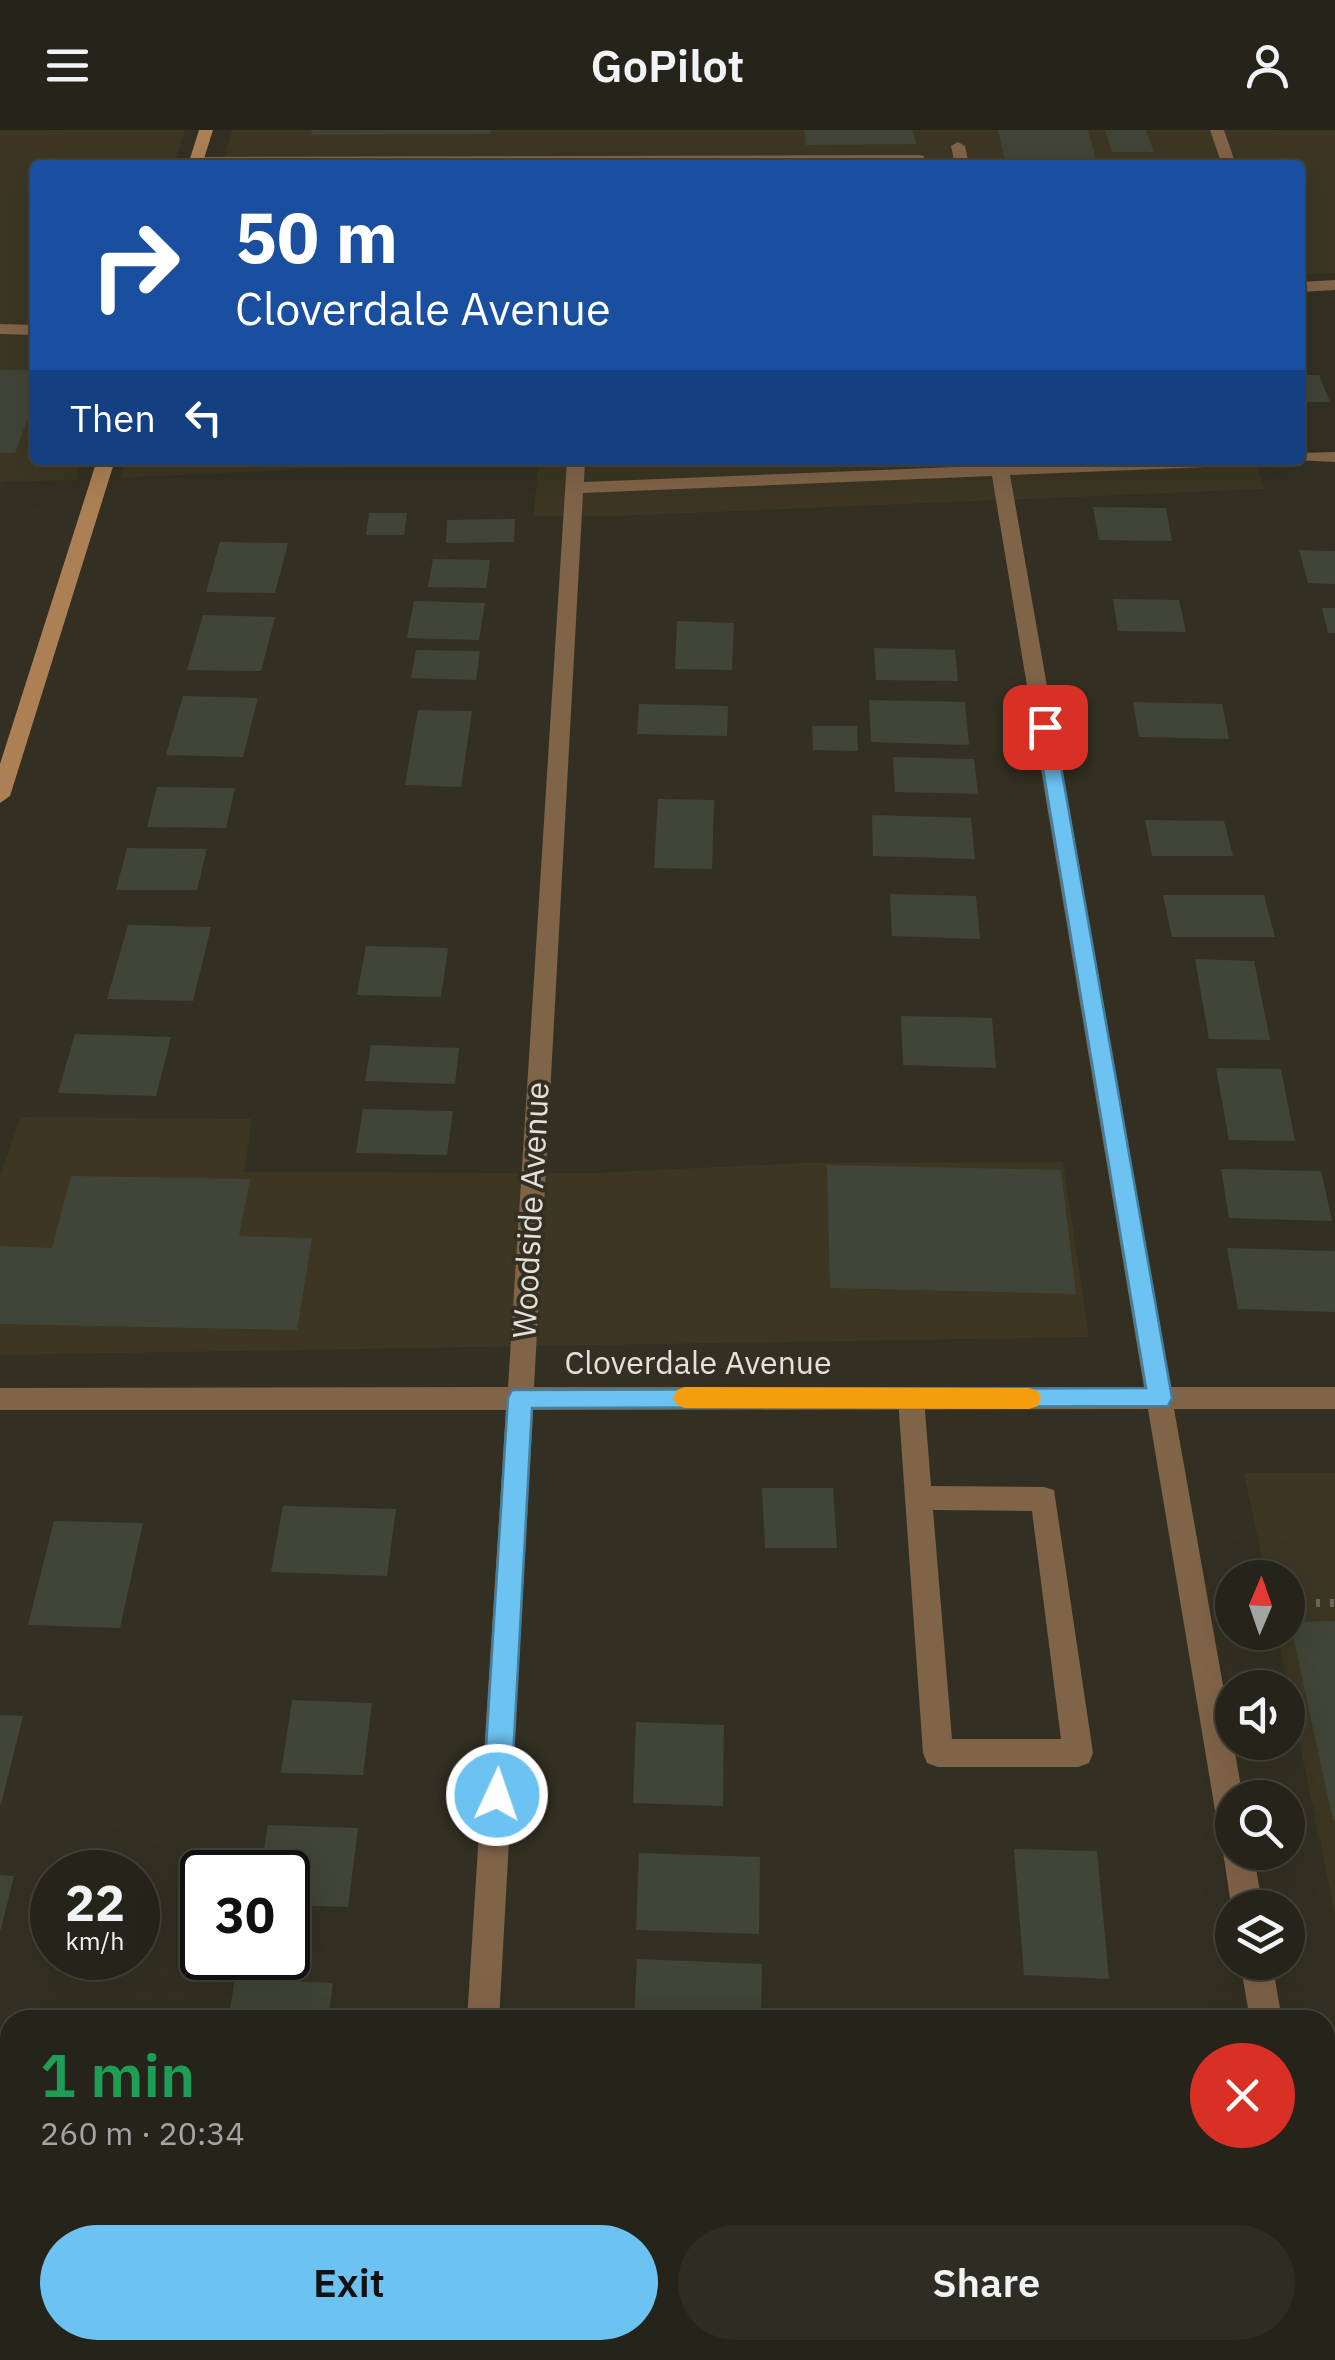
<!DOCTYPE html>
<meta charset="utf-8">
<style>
:root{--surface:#26241a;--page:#2e2c23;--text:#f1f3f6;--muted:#a4a4a2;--line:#424139;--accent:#6cc3f2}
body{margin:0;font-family:"IBM Plex Sans",sans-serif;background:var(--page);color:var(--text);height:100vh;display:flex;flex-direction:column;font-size:38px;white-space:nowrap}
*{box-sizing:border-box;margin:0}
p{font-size:32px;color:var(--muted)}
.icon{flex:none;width:55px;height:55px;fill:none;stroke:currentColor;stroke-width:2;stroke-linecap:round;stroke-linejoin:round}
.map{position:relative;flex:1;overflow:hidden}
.drawer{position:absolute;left:0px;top:1880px;width:1335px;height:350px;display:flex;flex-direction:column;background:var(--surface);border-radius:30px 30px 0 0;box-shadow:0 10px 40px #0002,0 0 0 2px var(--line)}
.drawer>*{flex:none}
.top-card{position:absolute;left:30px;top:30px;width:1275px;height:305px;border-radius:10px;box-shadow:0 10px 40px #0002,0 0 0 2px var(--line);background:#1a4fa0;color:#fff;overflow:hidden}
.needle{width:65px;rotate:2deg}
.buttons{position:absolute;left:1215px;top:1430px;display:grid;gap:20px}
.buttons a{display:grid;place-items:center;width:90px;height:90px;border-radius:50%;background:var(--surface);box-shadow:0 10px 40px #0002,0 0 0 2px var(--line);font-size:50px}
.speed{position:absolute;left:30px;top:1720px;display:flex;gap:20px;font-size:50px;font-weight:700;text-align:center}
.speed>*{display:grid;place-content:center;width:130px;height:130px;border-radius:50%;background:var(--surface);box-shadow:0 10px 40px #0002,0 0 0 2px var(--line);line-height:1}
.speed small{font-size:25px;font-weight:400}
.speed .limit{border:5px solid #111;border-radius:15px;background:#fff;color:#111}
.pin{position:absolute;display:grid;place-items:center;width:85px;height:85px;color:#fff;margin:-42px;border-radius:20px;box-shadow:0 5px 15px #0006}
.me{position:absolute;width:110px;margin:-55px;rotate:3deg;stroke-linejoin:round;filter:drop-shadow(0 0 8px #0008)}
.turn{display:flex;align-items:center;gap:35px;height:210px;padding:0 40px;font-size:45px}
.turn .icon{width:130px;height:130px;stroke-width:2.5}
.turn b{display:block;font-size:70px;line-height:85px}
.then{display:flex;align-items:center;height:95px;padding:0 40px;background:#0003;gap:20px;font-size:38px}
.round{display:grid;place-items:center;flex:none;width:105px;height:105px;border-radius:52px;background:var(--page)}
.head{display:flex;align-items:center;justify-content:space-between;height:170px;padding:0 40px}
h1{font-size:60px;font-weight:600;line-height:75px;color:#1e9e55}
.primary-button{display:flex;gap:20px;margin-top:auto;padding:20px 40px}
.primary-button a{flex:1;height:115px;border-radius:60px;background:var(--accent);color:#111;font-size:40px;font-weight:600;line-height:115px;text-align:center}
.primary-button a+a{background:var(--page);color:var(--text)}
header{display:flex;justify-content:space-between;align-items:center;height:130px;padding:0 40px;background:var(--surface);font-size:45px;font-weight:600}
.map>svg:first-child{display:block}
.built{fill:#3c3623}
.building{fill:#404537}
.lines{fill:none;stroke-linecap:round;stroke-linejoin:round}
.path{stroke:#6a685c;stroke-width:8;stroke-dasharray:4 10;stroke-linecap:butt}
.lane{fill:#806448;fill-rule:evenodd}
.street{fill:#806448;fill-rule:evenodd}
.secondary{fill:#ac8054;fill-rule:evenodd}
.route{fill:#6cc3f2;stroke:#467f9d;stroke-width:2.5}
.slow{fill:#f59e0b}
.labels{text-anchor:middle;stroke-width:8;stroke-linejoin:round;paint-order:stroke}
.street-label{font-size:32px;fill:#e3e1d9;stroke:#333023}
</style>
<header><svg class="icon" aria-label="menu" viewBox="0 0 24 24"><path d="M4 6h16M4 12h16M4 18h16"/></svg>GoPilot<svg class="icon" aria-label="person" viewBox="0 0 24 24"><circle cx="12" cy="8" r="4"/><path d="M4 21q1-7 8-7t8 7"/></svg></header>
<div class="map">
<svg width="1335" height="2230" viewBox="0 0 1335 2230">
<rect width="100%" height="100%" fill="#333023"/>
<path class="built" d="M0 0H185L174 35H35V330H81L76 350 0 352Z
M232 0H1335V143L1300 145V35H222Z
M125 330H492L120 348Z
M538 330H1255L1265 359 617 386H534Z
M21 987 252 989 244 1042 594 1043 803 1033 1063 1032 1089 1207 0 1225V1045Z
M1244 1343H1335V1784L1277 1503 1288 1502V1448L1266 1447Z"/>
<path class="building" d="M312 0H491V4L311 5Z
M804 0H913L916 14 806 15Z
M998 0H1088L1098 35H1006Z
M1105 0H1146L1154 22H1112Z
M0 240H35V269L15 323H0Z
M1300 245H1319L1330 272H1300Z
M1093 377 1166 378 1172 411 1099 410Z
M369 383H407L404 405H366Z
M515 389 514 412 446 413 447 390Z
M220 412 288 413 275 463 206 462Z
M1299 420 1335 421V454L1308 453Z
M433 429 490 430 486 458 428 457Z
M1113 469 1179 470 1186 502 1118 501Z
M414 471 485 473 479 510 407 508Z
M1322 478H1335V503H1328Z
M203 485 275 487 261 541 187 540Z
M677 491 734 493 732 540 675 539Z
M874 518 955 520 958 551 876 550Z
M416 520 480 521 476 550 411 548Z
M183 566 258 568 243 627 166 625Z
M869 570 965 572 969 615 871 612Z
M1133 572 1222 574 1229 609 1139 607Z
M639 574 728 576 727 606 637 604Z
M418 580 472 581 461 657 405 655Z
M812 596H857L858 621 813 620Z
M893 627 974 629 978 664 895 662Z
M157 657 235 658 226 698 147 697Z
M658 669 714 670 712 739 654 738Z
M872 685 971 688 975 729 873 726Z
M1145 690 1224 691 1233 726H1152Z
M127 718 207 719 197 760H116Z
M890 764 976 766 980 809 892 806Z
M1163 765H1264L1275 807H1172Z
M128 795 211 797 193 871 107 869Z
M366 816 448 818 441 867 357 865Z
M1195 829 1254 831 1270 910 1209 909Z
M901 886 992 888 996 938 903 935Z
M75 904 171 907 156 966 58 963Z
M371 915 459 918 455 954 365 951Z
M1216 938 1281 939 1295 1011 1229 1010Z
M363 979 453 981 447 1025 356 1023Z
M827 1035 1061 1040 1076 1164 830 1158Z
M1221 1039 1321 1041 1332 1091 1229 1088Z
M71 1046 250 1049 239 1106 312 1108 297 1200 0 1194V1116L52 1118Z
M1227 1118 1335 1121V1182L1238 1179Z
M762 1358H833L837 1418H765Z
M283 1376 396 1379 387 1446 271 1442Z
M54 1391 143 1393 120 1498 28 1495Z
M1335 1491V1690L1333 1691 1290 1492Z
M292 1570 372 1573 363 1645 281 1643Z
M0 1585 23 1586 1 1674H0Z
M636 1592 724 1595 723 1676 633 1673Z
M268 1695 358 1698 348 1777 288 1775V1742H260Z
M1014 1719 1097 1721 1109 1849 1024 1845Z
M639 1723 760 1727 759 1804 636 1800Z
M0 1745 14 1746 1 1799H0Z
M637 1829 762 1834 761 1890H634Z
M235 1849 333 1853 328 1890H228Z
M643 2220H788V2230H642Z
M1031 2220H1168L1170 2230H1031Z"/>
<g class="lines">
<path class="path" d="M1288 1473H1335"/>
<path class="lane" d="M1210 0H1224L1236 35H1222Z
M958 12 965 16 969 35H955L951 16Z
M911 1257 920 1260 924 1268 931 1356 1044 1357 1054 1360 1093 1623 1089 1633 1078 1637H938L927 1633 923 1623 898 1268 902 1260ZM933 1380 1032 1381 1061 1609H952Z"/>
<path class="street" d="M919 25 924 26V32L194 35 189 31 196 27Z
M1335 150V160L1300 162V152Z
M0 194 35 195V205L0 204Z
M1335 322V332L1293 330H1300V323Z
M567 330H585L584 352 1127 330H1264L1255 335 1010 345 1170 1257H1335V1279H1174L1243 1668H1232V1707L1221 1703 1217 1692 1148 1279 533 1280 499 1890H467L506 1280H0V1258L508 1257ZM992 346 1144 1257H534L583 363Z
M1232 1709V1722H1253L1263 1778H1232V1781L1223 1722Z
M1240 1832H1272L1282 1890H1250Z
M1325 2203 1335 2207V2230H1306L1305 2220H1325Z
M446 2220H482L481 2230H445Z"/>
<path class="secondary" d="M199 0H213L202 35H188Z
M97 330H115L10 666 0 673V634Z"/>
</g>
<path class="route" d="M1045 591 1054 597 1172 1268 1168 1276 532 1278 511 1665 506 1675 497 1678 487 1675 483 1665 508 1268 512 1260 1146 1258 1036 597Z"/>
<path class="slow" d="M685 1257 1029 1258 1038 1261 1041 1268 1038 1276 1029 1279 685 1278 677 1275 673 1268 677 1260Z"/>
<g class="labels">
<g class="street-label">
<text transform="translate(531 1080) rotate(-87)" y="11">Woodside Avenue</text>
<text x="698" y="1244">Cloverdale Avenue</text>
</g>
</g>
</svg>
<div class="buttons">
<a><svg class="needle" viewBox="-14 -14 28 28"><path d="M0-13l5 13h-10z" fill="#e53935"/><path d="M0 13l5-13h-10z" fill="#a4a4a2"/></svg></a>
<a><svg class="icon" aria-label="sound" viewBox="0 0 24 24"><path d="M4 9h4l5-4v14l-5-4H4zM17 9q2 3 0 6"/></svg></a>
<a><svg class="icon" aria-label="search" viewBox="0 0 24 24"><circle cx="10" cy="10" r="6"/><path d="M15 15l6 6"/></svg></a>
<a><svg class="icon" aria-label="layers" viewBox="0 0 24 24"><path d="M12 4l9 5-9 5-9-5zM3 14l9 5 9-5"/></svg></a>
</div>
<div class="speed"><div>22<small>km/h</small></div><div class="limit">30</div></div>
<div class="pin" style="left:1045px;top:597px;background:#d93025"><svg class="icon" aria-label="arrive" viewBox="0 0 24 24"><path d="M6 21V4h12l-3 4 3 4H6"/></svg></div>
<svg class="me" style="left:497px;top:1665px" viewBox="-20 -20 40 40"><circle r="17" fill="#6cc3f2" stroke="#fff" stroke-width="3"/><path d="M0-11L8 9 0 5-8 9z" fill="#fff"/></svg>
<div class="top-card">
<div class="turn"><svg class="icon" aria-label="right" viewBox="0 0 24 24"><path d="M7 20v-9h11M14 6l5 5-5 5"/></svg><div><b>50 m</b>Cloverdale Avenue</div></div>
<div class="then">Then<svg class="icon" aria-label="left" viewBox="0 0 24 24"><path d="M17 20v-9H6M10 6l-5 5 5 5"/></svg></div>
</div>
<section class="drawer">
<div class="head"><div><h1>1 min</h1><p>260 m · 20:34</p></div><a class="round" style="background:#d93025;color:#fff"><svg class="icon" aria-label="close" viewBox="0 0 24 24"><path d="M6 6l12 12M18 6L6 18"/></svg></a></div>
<div class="primary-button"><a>Exit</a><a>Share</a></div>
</section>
</div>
